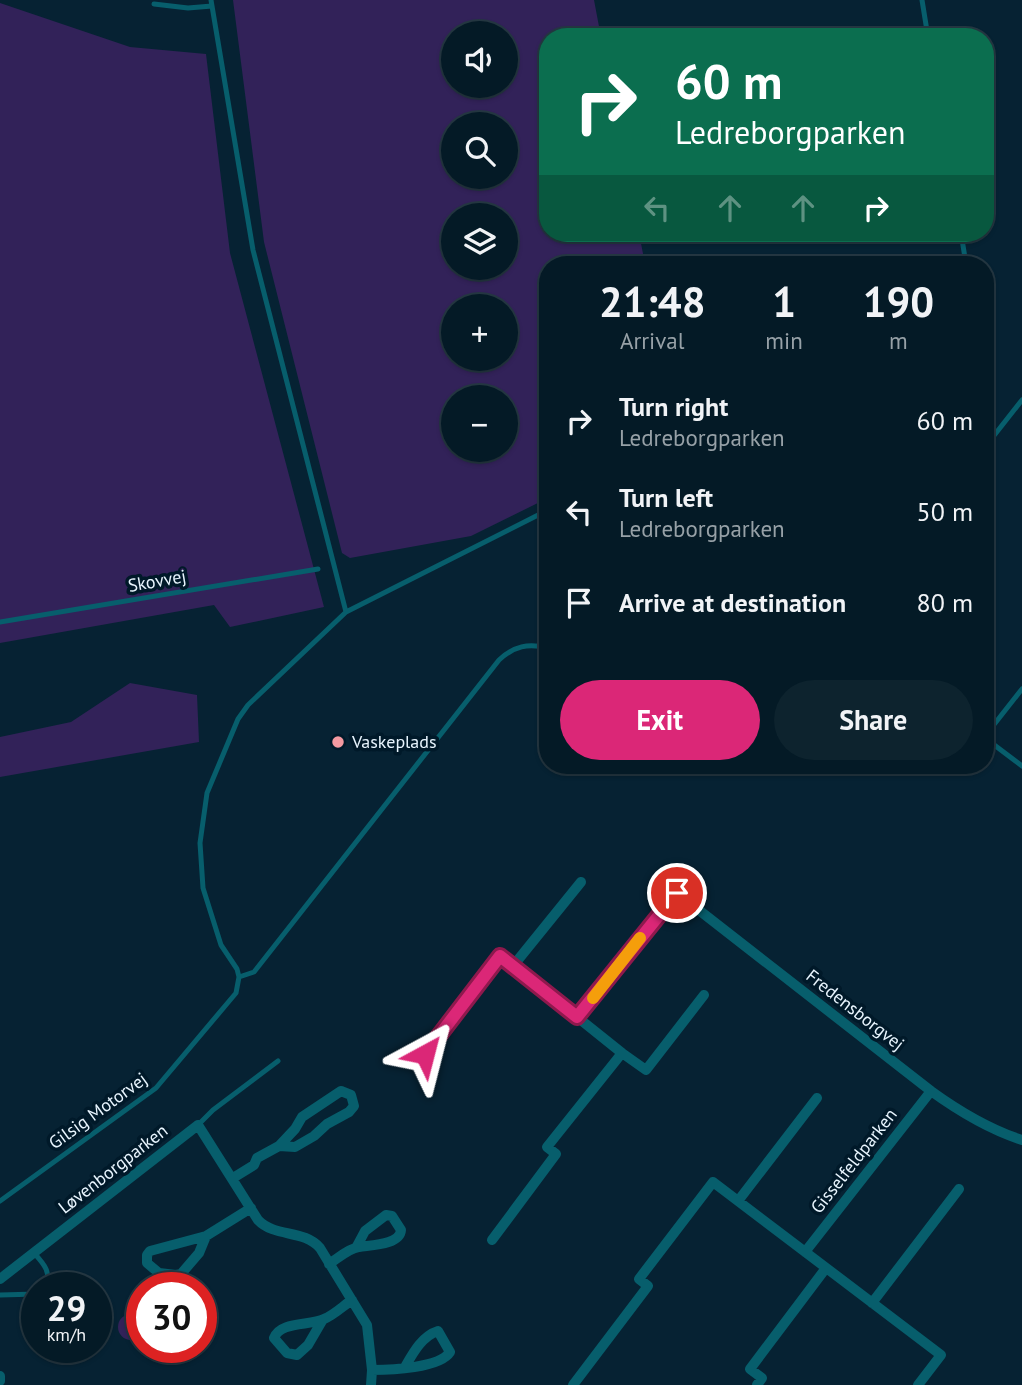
<!DOCTYPE html>
<meta charset="utf-8">
<style>
:root{--surface:#041a26;--page:#0d232e;--text:#f1f3f6;--muted:#97a1a7;--line:#253843;--accent:#db2777}
body{margin:0;font-family:"PT Sans",sans-serif;background:var(--page);color:var(--text);height:100vh;display:flex;flex-direction:column;font-size:26px;white-space:nowrap}
*{box-sizing:border-box;margin:0}
p{font-size:23px;color:var(--muted)}
.icon{flex:none;width:38px;height:38px;fill:none;stroke:currentColor;stroke-width:2;stroke-linecap:round;stroke-linejoin:round}
.map{position:relative;flex:1;overflow:hidden}
.panel{position:absolute;left:539px;top:256px;width:455px;height:518px;display:flex;flex-direction:column;background:var(--surface);border-radius:28px;box-shadow:0 2px 5px #0004,0 0 0 2px var(--line)}
.panel>*{flex:none}
.guide{position:absolute;left:539px;top:28px;width:455px;height:214px;border-radius:28px;box-shadow:0 2px 5px #0004,0 0 0 2px var(--line);background:#0b6e4f;color:#fff;overflow:hidden}
.controls{position:absolute;left:441px;top:21px;display:grid;gap:14px}
.controls a{display:grid;place-items:center;width:77px;height:77px;border-radius:50%;background:var(--surface);box-shadow:0 2px 5px #0004,0 0 0 2px var(--line);font-size:35px}
.speed{position:absolute;left:21px;top:1272px;display:flex;gap:14px;font-size:35px;font-weight:700;text-align:center}
.speed>*{display:grid;place-content:center;width:91px;height:91px;border-radius:50%;background:var(--surface);box-shadow:0 2px 5px #0004,0 0 0 2px var(--line);line-height:1}
.speed small{font-size:18px;font-weight:400}
.speed .limit{border:10px solid #d22;background:#fff;color:#111}
.pin{position:absolute;display:grid;place-items:center;width:60px;height:60px;color:#fff;margin:-30px;border:4px solid #fff;border-radius:50%;box-shadow:0 2px 7px #0007}
.me{position:absolute;width:77px;margin:-38px;rotate:38deg;stroke-linejoin:round;filter:drop-shadow(0 0 5px #0008)}
.turn{display:flex;align-items:center;gap:24px;height:147px;padding:0 21px;font-size:32px}
.turn .icon{width:91px;height:91px;stroke-width:2.5}
.turn b{display:block;font-size:49px;line-height:60px}
.lanes{display:flex;align-items:center;height:66px;padding:0 21px;background:#0003;justify-content:center;gap:35px;direction:ltr}
.lanes .off{opacity:.35}
.eta{display:flex;justify-content:space-evenly;align-items:center;height:119px;text-align:center}
.eta b{font-size:42px;font-weight:700;line-height:49px}
.action{display:flex;gap:14px;margin-top:auto;padding:14px 21px}
.action a{flex:1;height:80px;border-radius:42px;background:var(--accent);color:#fff;font-size:28px;font-weight:700;line-height:80px;text-align:center}
.action a+a{background:var(--page);color:var(--text)}
ul{padding:0;list-style:none}
li{display:flex;align-items:center;gap:21px;height:91px;padding:0 21px}
li div{flex:1}
li b{display:block;font-size:26px}
li em{font-style:normal}
.map>svg:first-child{display:block}
.green{fill:#322259;fill-rule:evenodd}
.lines{fill:none;stroke-linecap:round;stroke-linejoin:round}
.lane{stroke:#075e6c;stroke-width:5}
.street{stroke:#075e6c;stroke-width:10}
.route-casing{stroke:#8e194d;stroke-width:18}
.route{stroke:#db2777;stroke-width:12}
.slow{stroke:#f59e0b;stroke-width:12}
.poi-dot{fill:#f49aa1;stroke:#001929;stroke-width:2.5}
.labels{text-anchor:middle;stroke-width:7;stroke-linejoin:round;paint-order:stroke}
.street-label{font-size:18px;fill:#e8f5fe;stroke:#001929}
.poi-label{font-size:18px;fill:#e8f5fe;stroke:#001929;text-anchor:start}
</style>
<div class="map">
<svg width="1022" height="1385" viewBox="0 0 1022 1385">
<rect width="100%" height="100%" fill="#062233"/>
<path class="green" d="M233 0H594L601 37H548V233H639L645 264H548V498L471 536 350 558 342 553 264 242ZM453 33H506V86H453ZM453 124H506V177H453ZM453 215H506V268H453ZM453 306H506V359H453ZM453 397H506V450H453Z
M0 3 130 47 206 54 230 253 324 607 230 627 214 605 0 643Z
M130 683 197 695 199 742 0 777V737L71 722Z
M118 1327a13 13 0 1 1 26 0a13 13 0 1 1-26 0Z"/>
<g class="lines">
<path class="lane" d="M211 0 253 250 346 612
M922 0 928 37
M154 4 188 8 212 6
M961 233 966 264
M985 447 1022 400
M0 622 318 569
M985 736 1022 689
M985 738 1022 766
M704 765 706 767 708 765
M239 977 254 972 499 660C514 646 528 643 548 648
M198 1125 213 1110 278 1061
M0 1201 156 1088 236 993 239 977 237 969 221 945 203 888 200 843 207 793 238 719 248 705 346 612 548 510
M34 1253C45 1265 51 1272 46 1288
M0 1295 37 1294"/>
<path class="street" d="M513 966 581 882
M577 1017 677 893 931 1091C960 1112 988 1129 1022 1140
M622 1053 646 1070 704 995
M425 1054 501 956 622 1053 547 1147 556 1154 492 1240
M233 1178 254 1165 257 1158 279 1146 295 1147 314 1136 327 1124 349 1112 354 1106 351 1095 341 1091 302 1117 295 1129 279 1146
M738 1201 817 1098
M206 1236 150 1251 147 1255V1263L159 1273 176 1275 181 1274 199 1253 206 1236 251 1208
M805 1252 931 1091
M329 1264C337 1259 349 1248 359 1247 371 1245 400 1245 401 1230L392 1216 386 1215 365 1231 357 1246
M0 1279 198 1125 258 1220C275 1238 304 1229 320 1248L367 1325 372 1370 371 1385
M872 1303 959 1189
M322 1321 308 1345 297 1355 287 1353 274 1338C280 1321 310 1326 324 1319 334 1315 343 1306 352 1300
M372 1370C391 1370 440 1368 450 1352L438 1331C422 1336 413 1353 405 1367
M0 1376V1381
M573 1385 648 1286 639 1279 713 1182 941 1355 918 1385
M757 1385 762 1378 750 1369 826 1268"/>
</g>
<g class="lines">
<g class="route-casing">
<path id="route" d="M425 1054 500 956 577 1017 677 893"/>
</g>
<use href="#route" class="route"/>
<path class="slow" d="M593 998 640 938"/>
</g>
<circle class="poi-dot" cx="338" cy="742" r="7"/>
<g class="labels">
<g class="street-label">
<text transform="translate(157 581) rotate(-10)" y="6">Skovvej</text>
<text transform="translate(855 1010) rotate(38)" y="6">Fredensborgvej</text>
<text transform="translate(98 1111) rotate(-36)" y="6">Gilsig Motorvej</text>
<text transform="translate(854 1161) rotate(-52)" y="6">Gisselfeldparken</text>
<text transform="translate(113 1169) rotate(-38)" y="6">Løvenborgparken</text>
</g>
<g class="poi-label">
<text x="352" y="748">Vaskeplads</text>
</g>
</g>
</svg>
<div class="controls">
<a><svg class="icon" aria-label="sound" viewBox="0 0 24 24"><path d="M4 9h4l5-4v14l-5-4H4zM17 9q2 3 0 6"/></svg></a>
<a><svg class="icon" aria-label="search" viewBox="0 0 24 24"><circle cx="10" cy="10" r="6"/><path d="M15 15l6 6"/></svg></a>
<a><svg class="icon" aria-label="layers" viewBox="0 0 24 24"><path d="M12 4l9 5-9 5-9-5zM3 14l9 5 9-5"/></svg></a>
<a>+</a>
<a>−</a>
</div>
<div class="speed"><div>29<small>km/h</small></div><div class="limit">30</div></div>
<div class="pin" style="left:677px;top:893px;background:#d93025"><svg class="icon" aria-label="arrive" viewBox="0 0 24 24"><path d="M6 21V4h12l-3 4 3 4H6"/></svg></div>
<svg class="me" style="left:425px;top:1054px" viewBox="-20 -20 40 40"><path d="M0-17L14 15 0 8-14 15z" fill="#db2777" stroke="#fff" stroke-width="4"/></svg>
<div class="guide">
<div class="turn"><svg class="icon" aria-label="right" viewBox="0 0 24 24"><path d="M7 20v-9h11M14 6l5 5-5 5"/></svg><div><b>60 m</b>Ledreborgparken</div></div>
<div class="lanes"><svg class="icon off" aria-label="left" viewBox="0 0 24 24"><path d="M17 20v-9H6M10 6l-5 5 5 5"/></svg><svg class="icon off" aria-label="ahead" viewBox="0 0 24 24"><path d="M12 20V5M6 11l6-6 6 6"/></svg><svg class="icon off" aria-label="ahead" viewBox="0 0 24 24"><path d="M12 20V5M6 11l6-6 6 6"/></svg><svg class="icon" aria-label="right" viewBox="0 0 24 24"><path d="M7 20v-9h11M14 6l5 5-5 5"/></svg></div>
</div>
<section class="panel">
<div class="eta">
<div><b>21:48</b><p>Arrival</p></div>
<div><b>1</b><p>min</p></div>
<div><b>190</b><p>m</p></div>
</div>
<ul>
<li><svg class="icon" aria-label="right" viewBox="0 0 24 24"><path d="M7 20v-9h11M14 6l5 5-5 5"/></svg><div><b>Turn right</b><p>Ledreborgparken</p></div><em>60 m</em></li>
<li><svg class="icon" aria-label="left" viewBox="0 0 24 24"><path d="M17 20v-9H6M10 6l-5 5 5 5"/></svg><div><b>Turn left</b><p>Ledreborgparken</p></div><em>50 m</em></li>
<li><svg class="icon" aria-label="arrive" viewBox="0 0 24 24"><path d="M6 21V4h12l-3 4 3 4H6"/></svg><div><b>Arrive at destination</b></div><em>80 m</em></li>
</ul>
<div class="action"><a>Exit</a><a>Share</a></div>
</section>
</div>
